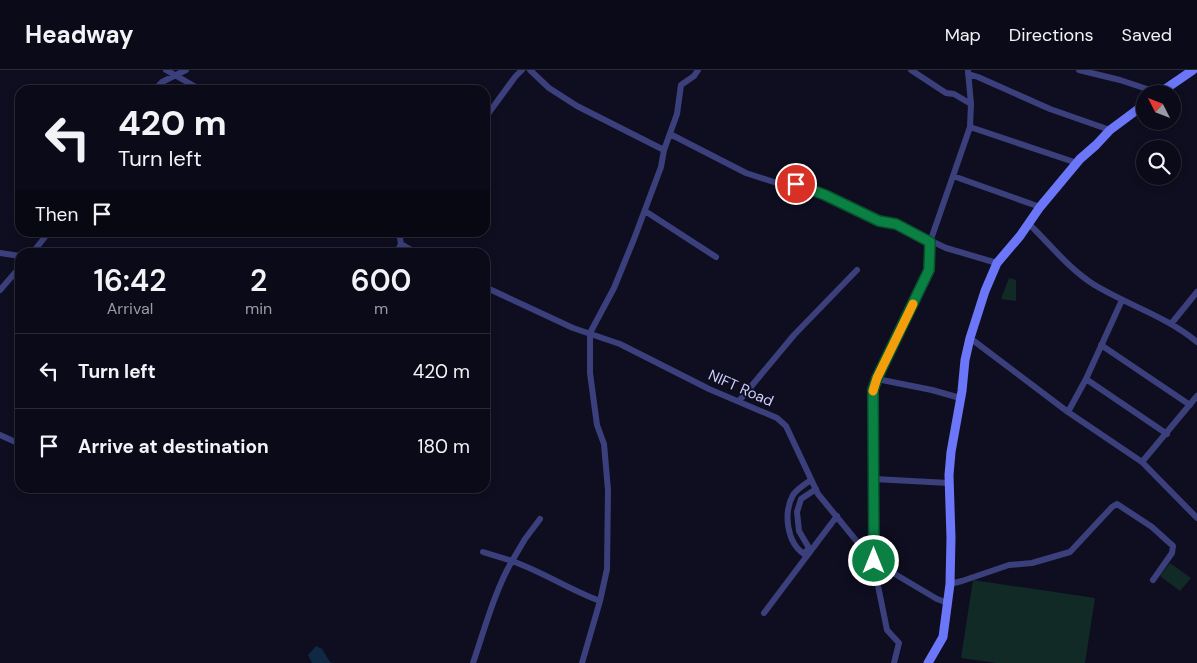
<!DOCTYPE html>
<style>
:root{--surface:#0b0a18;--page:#141321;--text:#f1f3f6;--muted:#9a9aa2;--line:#2b2b37}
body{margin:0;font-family:"DM Sans",sans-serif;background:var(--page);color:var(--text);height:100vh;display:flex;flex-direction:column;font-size:19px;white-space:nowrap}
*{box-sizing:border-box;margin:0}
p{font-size:16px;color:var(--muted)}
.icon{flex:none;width:28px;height:28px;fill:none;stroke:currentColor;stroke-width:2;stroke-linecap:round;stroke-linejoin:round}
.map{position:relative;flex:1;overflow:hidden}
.sheet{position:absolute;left:15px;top:178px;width:475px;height:245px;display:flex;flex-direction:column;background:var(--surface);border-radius:15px;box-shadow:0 2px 8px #0003,0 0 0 1px var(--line)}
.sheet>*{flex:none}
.guide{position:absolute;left:15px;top:15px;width:475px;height:152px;border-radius:15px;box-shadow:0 2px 8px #0003,0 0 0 1px var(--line);background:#0b0a18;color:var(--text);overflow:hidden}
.needle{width:32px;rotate:312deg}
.fabs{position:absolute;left:1136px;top:15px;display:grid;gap:10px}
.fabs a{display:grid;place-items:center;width:45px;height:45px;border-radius:50%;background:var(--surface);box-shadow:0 2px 8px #0003,0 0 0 1px var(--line);font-size:25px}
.pin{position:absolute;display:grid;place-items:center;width:42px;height:42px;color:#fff;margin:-21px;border:2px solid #fff;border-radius:50%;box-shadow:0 1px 5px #0007}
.me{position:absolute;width:55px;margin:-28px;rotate:0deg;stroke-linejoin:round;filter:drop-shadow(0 0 4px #0008)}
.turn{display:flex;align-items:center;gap:18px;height:105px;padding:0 20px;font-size:22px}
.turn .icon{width:65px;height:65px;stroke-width:2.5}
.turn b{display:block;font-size:35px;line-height:42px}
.then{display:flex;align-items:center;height:48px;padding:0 20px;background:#0003;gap:10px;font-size:19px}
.eta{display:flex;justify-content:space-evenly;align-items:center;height:85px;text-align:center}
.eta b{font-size:30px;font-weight:600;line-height:35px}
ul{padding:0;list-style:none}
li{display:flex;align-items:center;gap:15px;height:75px;padding:0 20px;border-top:1px solid var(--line)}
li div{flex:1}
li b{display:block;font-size:19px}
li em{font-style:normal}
header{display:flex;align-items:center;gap:30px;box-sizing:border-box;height:70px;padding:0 25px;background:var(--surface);border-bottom:1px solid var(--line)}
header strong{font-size:24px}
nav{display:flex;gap:28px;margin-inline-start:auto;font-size:18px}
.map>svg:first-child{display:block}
.green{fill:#112a26}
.water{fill:#0f2843}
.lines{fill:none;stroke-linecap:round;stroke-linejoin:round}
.minor{stroke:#3b407d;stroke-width:6}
.secondary{stroke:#6b76f8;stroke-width:9}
.route-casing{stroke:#07532c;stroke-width:12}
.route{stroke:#0b8043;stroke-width:9}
.slow{stroke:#f59e0b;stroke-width:9}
.labels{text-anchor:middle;stroke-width:4;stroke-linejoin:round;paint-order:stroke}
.street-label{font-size:15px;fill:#d0cffd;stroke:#0f0e20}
</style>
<header>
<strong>Headway</strong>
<nav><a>Map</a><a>Directions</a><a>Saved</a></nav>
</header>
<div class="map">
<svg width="1197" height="593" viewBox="0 0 1197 593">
<rect width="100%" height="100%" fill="#0f0e20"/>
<path class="green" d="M1009 208 1016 210V231L1001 229Z
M1170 493 1191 508 1180 521 1160 506Z
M973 510 1095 528 1085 593H997L961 588Z"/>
<path class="water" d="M316 576 322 579 330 592 333 593H312L308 585Z"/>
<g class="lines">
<path class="minor" d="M166 0 201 20
M530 0 549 18 577 36 664 80 677 44 681 15 694 6 698 0
M911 0 946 23 954 24 971 34
M1079 0 1120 10 1159 23
M968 4 978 7 1050 39 1110 60
M154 20 162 12 186 0
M485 48 515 7 522 0
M970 57 1077 93
M670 64 746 103 780 114H796L825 125 879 151 896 154 946 178 997 193
M953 106 970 57 971 34 968 1
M645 141 716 187
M1029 154C1050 174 1068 198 1093 214 1127 235 1166 246 1197 272
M399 162 401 174 415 182
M33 182 49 162
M397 182 401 174
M0 183 20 186
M485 217 573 258 620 274 709 319 777 348 786 356 818 424 873 491 937 529 948 533
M0 220 20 197
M1171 254 1197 222
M970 268 1068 342 1142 392 1197 448
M1101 275 1190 335
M877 309 932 320 960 328
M1086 309 1167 364
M739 331 794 265 857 200
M1068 342 1086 309 1122 230
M0 365 20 374
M1142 392 1197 326
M874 409 949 413
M811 410C805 414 797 419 793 425 783 443 787 473 804 484L809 478 799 461 797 442 801 429 816 419
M540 449 525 469 512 491C543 502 570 520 600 531L582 593
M950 514 962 511 1009 495 1032 493 1070 482 1112 437 1117 434 1152 457 1173 476 1172 483 1153 510
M600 531 607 499 608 420 604 374 597 355 590 303V263L614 218 634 169 661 97 664 80
M764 543 837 446
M473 593C484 561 495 520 512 491L483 482
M894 593 899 573 887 560 873 491V320L929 200 930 172 953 106 1040 137"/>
<path class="secondary" d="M1158 24 1193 0
M928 593 943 567 950 514 951 468 949 405 951 382 962 321 965 290 970 268 985 221 997 193 1020 166 1040 137 1080 89 1096 75 1110 60 1145 34"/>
</g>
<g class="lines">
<g class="route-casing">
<path id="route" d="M796 114 825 125 879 151 896 154 930 172 929 200 877 308 873 320 874 491"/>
</g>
<use href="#route" class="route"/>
<path class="slow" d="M873 321 877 308 913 234"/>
</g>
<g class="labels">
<g class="street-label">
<text transform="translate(741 318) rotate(24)" y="5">NIFT Road</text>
</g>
</g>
</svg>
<div class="fabs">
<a><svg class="needle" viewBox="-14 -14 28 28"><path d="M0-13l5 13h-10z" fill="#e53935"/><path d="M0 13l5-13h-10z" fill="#9a9aa2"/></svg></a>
<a><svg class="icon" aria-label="search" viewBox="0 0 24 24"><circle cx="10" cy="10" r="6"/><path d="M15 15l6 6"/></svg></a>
</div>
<div class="pin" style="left:796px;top:114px;background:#d93025"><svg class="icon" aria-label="arrive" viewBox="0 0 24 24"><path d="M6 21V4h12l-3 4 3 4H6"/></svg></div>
<svg class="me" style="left:874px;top:491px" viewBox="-20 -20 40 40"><circle r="17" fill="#0b8043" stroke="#fff" stroke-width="3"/><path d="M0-11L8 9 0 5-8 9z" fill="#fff"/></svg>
<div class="guide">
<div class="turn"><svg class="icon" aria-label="left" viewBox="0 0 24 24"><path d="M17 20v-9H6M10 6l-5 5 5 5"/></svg><div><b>420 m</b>Turn left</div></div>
<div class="then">Then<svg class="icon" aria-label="arrive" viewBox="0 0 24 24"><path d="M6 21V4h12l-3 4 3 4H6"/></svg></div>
</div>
<section class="sheet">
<div class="eta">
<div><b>16:42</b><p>Arrival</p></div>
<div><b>2</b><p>min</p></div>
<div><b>600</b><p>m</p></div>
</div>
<ul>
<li><svg class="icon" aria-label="left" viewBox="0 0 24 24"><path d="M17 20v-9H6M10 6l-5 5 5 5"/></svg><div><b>Turn left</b></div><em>420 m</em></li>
<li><svg class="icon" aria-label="arrive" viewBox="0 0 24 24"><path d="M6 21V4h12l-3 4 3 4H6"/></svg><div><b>Arrive at destination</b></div><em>180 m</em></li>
</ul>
</section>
</div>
